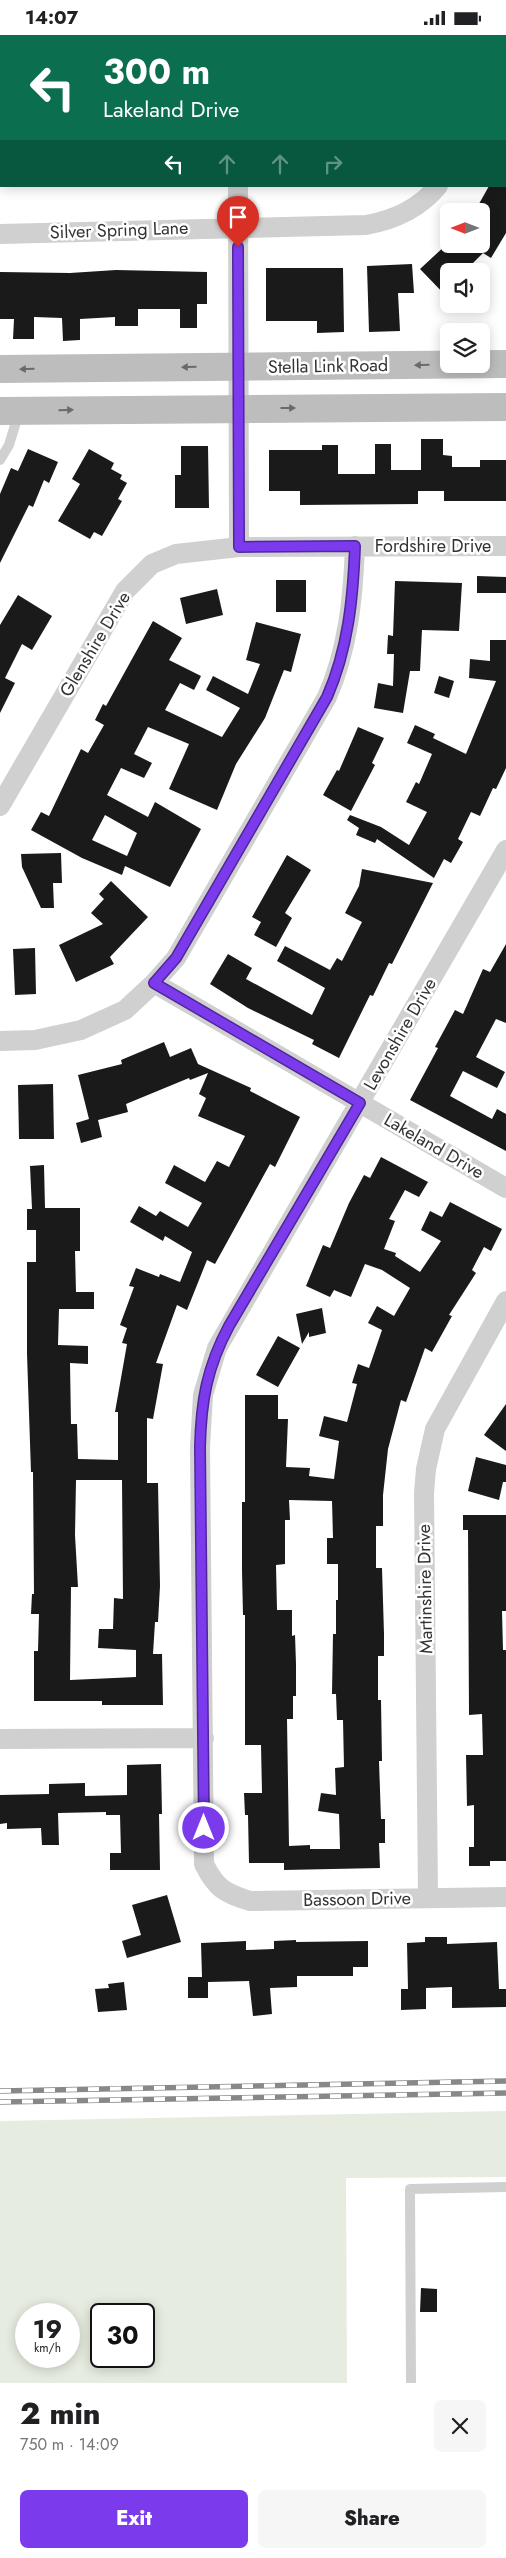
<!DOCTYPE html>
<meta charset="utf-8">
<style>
:root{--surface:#fff;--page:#f6f6f6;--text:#202124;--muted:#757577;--accent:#7c3aed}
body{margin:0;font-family:Jost,sans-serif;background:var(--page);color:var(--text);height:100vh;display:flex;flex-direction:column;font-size:19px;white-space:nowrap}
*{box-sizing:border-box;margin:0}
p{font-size:16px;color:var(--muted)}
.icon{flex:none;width:28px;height:28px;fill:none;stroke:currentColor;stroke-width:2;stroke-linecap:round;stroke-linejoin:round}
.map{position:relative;height:2348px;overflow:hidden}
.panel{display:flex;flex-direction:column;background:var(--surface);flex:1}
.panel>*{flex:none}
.top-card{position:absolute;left:0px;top:0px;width:506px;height:152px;box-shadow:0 2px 12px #0003;background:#0b6e4f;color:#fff;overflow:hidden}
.needle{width:32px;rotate:270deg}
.tools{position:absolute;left:440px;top:168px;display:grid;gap:10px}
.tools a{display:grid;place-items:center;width:50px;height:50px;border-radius:8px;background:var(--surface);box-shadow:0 2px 12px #0003;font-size:25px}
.speed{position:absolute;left:15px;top:2268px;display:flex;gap:10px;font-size:25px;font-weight:700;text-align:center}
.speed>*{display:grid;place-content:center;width:65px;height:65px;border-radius:50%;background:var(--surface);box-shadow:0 2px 12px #0003;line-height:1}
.speed small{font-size:12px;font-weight:400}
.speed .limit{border:2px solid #111;border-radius:8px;background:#fff;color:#111}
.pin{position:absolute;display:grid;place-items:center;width:42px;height:42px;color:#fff;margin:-51px -21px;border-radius:50% 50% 50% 0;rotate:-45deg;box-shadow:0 0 5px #0007}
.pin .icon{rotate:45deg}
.me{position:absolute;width:55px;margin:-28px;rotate:0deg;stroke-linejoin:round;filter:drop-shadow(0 0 4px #0008)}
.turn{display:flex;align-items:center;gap:18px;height:105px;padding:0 20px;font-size:22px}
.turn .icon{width:65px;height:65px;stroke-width:2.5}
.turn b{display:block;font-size:35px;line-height:42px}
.lanes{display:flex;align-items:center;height:48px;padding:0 20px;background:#0003;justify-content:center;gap:25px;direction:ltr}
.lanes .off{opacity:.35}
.round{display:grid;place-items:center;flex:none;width:52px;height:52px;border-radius:8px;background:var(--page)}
.headline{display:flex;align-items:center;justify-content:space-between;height:85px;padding:0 20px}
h1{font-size:30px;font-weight:800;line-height:38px}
.cta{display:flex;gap:10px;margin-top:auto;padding:10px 20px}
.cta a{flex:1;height:58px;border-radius:8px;background:var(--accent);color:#fff;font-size:20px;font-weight:800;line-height:58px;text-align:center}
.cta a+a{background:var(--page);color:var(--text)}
.status{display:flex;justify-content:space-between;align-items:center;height:35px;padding:0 25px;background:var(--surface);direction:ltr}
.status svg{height:14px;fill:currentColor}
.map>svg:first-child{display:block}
.green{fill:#e6ecdf;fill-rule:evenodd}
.building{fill:#1a1a1a;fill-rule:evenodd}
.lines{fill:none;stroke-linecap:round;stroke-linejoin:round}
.service{stroke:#d0d0d0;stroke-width:10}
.minor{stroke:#d0d0d0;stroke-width:20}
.secondary{stroke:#bdbdbd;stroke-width:28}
.rail-casing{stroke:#888;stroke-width:5.5}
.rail{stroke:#fff;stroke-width:4;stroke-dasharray:11;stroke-linecap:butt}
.oneway{fill:#6a6a6a}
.route-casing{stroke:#51269a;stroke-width:12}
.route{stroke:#7c3aed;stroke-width:9}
.labels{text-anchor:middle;stroke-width:5;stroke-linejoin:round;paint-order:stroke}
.street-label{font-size:18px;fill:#333;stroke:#fff}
</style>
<div class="status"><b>14:07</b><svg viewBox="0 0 49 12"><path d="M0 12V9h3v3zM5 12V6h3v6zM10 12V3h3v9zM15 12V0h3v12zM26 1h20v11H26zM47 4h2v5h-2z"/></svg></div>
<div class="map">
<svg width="506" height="2348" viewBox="0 0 506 2348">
<rect width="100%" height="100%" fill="#fff"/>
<path class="green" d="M506 2076V2142L346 2143 347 2348H0V2086ZM26 2279H69V2321H26ZM101 2279H144V2321H101Z"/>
<path class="building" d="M489 151H506V198L491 223 483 218 465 236H449V264L420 234 447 209H481V176H475Z
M412 229 414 258H398L400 296 369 297 367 231Z
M266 233H343L344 297 317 298V286H266Z
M116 235 207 237V269H197V293H180V274H138V291H115V282L80 284V305L63 306 62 283 34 282V304H13L14 284H0V237L70 238Z
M421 404H443V420L452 421V432H480V425H506V466H444V456H418V469L300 470V456H269V415H322V410H338V439H375V409H391V435H421Z
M181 411H208L209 473H175V440H181Z
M28 414 58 427 49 448 44 445 33 472 29 470 0 528V459L11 433 18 436Z
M89 414 114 428 111 434 122 440 120 444 127 448 118 464 122 466 102 501 94 497 90 504 58 486 80 449 72 444Z
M477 541 506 542V558H477Z
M276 545H306V577H276Z
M395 546 462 548 459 596 422 595 420 636H410L403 678 374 673 378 648 393 651 394 619H387L388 600 393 601Z
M217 554 223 580 186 589 180 563Z
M18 560 52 581 32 615 22 609 5 643 15 648 0 678V590Z
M153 586 182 603 169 625 201 641 194 655 180 648 165 675 222 702 240 673 206 655 213 641 248 659 260 629 246 625 256 587 301 599 291 637 284 635 265 683 236 729 217 775 169 754 189 709 148 692 134 719 152 728 144 743 121 733 107 760 148 782 155 767 201 794 170 852 125 831 122 840 82 823 31 795 41 777 49 781 81 714 88 718 104 690 95 685 103 669 106 671ZM105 780 137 798 127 821 92 805Z
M490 605H506V733L496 754 493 753 480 781 471 777 458 804 463 807 451 828 444 824 434 843 377 804 375 808 356 800 359 793 347 785 350 780 381 792 409 810 427 777 406 767 416 747 419 749 432 719 407 708 415 690 435 699 433 703 466 719 496 646 469 643 470 624 490 626Z
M439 641 454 646 449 663 434 658Z
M358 692 384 703 372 728 375 730 351 776 323 760 337 735 339 736Z
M61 818 62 848H53L54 873H41L22 832 21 819Z
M287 820 311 835 285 878 292 883 276 912 254 900 261 887 252 882Z
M362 834 433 848 392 929 389 928 373 961 370 960 339 1023 312 1009 314 1005 248 973 210 949 228 919 252 933 246 944 312 980 325 953 277 926 285 911 330 935 337 923 342 926 362 887 345 878 359 851Z
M111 846 148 882 110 922 114 929 76 947 59 910 103 889 91 878 104 864 99 859Z
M506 909V988L496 984 476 1022 505 1037 497 1053 463 1036 450 1061 492 1084 497 1074 506 1079V1116L410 1065 438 1013 435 1012 455 975 463 979 483 934 490 937Z
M35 913 36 959 15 960 13 914Z
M164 1007 170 1022 191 1013 198 1029 251 1053 250 1056 300 1082 275 1132 270 1129 215 1229 207 1225 187 1275 177 1270 156 1328 163 1329 153 1384 147 1383V1448H158L160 1551 158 1587H155L153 1619H162L163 1670H102V1666H34V1616H38L39 1579H31L32 1559H34L33 1437H31L27 1319V1227H36V1195H27V1174H32L30 1131 44 1130 45 1173H80V1216H75L76 1257H94V1274H59L58 1310 88 1311V1329L70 1328 71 1389H77L78 1424 118 1425V1377H115L127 1309 122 1308 127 1293 120 1290 134 1252 129 1251 136 1233 159 1242 160 1239 180 1247 192 1217 165 1201 163 1206 130 1187 139 1171 156 1181 160 1176 188 1192 202 1168 165 1148 174 1130 205 1147 217 1126 229 1132 245 1101 198 1081 206 1063 199 1059 208 1038 190 1045 189 1043 126 1069 128 1077 98 1085 102 1102 81 1108 76 1088 89 1084 78 1040 122 1029 121 1025ZM76 1445H122L123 1564 114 1563 113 1594H99L98 1613 136 1615V1642L70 1645 71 1552H78L75 1500Z
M53 1049 54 1104H19L18 1050Z
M381 1122 428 1147 419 1162 405 1155 389 1184 395 1186 384 1214 396 1218 395 1221 420 1237 441 1206 421 1195 430 1176 442 1182 450 1167 502 1194 491 1216 484 1212 472 1235 476 1238 449 1280 452 1281 432 1317 425 1313 406 1367 401 1365 388 1414 383 1460V1491H376V1533H382L384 1599V1621H378V1665H381L382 1726H379L381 1784H385V1808H379L380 1833 284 1835V1828H249L248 1780H245L244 1758H262L261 1710H245V1580H243L242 1536V1467H245V1360H278V1384H288L286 1432 310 1433 309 1441 334 1444 339 1406 319 1401 324 1381 347 1387 357 1349 352 1348 358 1329 369 1333 382 1295 368 1288 377 1271 394 1281 410 1253 382 1235 365 1229 351 1262 334 1255 330 1262 306 1251 323 1210 330 1213 349 1168 364 1140 370 1143ZM289 1465 332 1466 333 1503H327V1529H338V1565H336V1599H333L332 1659H336L337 1685H343L344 1732 335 1733 336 1760 321 1758 318 1776 339 1779 340 1814H310V1810L289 1811 287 1684H293V1661H296V1629L295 1600 292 1601V1575H277L276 1530 285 1529V1485H290Z
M322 1273 326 1298 309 1302V1297L302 1309 296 1279Z
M278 1301 300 1313 278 1352 256 1340Z
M506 1369V1416L484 1400Z
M476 1422 506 1430V1447H503L499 1465 468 1456Z
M463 1480H506V1576H502L503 1615H506V1826H490V1831H469V1812H474V1770L467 1771 466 1720H483L482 1679 469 1680 468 1495H463Z
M161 1729 162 1779H159L160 1835H110V1818H121L120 1780H106V1777L58 1778 59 1810H42L41 1793 7 1794V1788L0 1789V1760L49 1759V1749L85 1748V1761L127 1760V1730Z
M167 1860 181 1907 127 1923 122 1906 141 1900 132 1870Z
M425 1902H447V1909L497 1907 499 1954H506V1972L452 1973V1952L426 1953V1974L401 1975V1954H408L407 1908 425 1907Z
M296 1905V1907L368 1906V1932H353V1941H297V1952L270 1953 272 1979 253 1981 249 1946 208 1947V1963H188V1942H202L201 1908 246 1906V1915L274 1914V1906Z
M124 1947 127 1975 98 1977 95 1954 109 1953 108 1949Z
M421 2253 437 2254V2277H420Z"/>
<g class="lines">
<path class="service" d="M0 425 9 410 19 377
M411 2348 410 2154 506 2152"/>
<path class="minor" d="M246 1 247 0
M505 43 506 41
M238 151 239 512
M0 199 366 190C394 185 419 174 438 151
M0 771 125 556 152 529 176 519 239 512 506 511
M506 815 217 1313 203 1360 200 1412 204 1829C216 1853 224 1858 250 1866L506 1862
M154 948 506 1153
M0 1006 35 1005 81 995 125 975 154 948 176 923 327 662C348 614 353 564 355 511
M0 1704 204 1703
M428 1862 424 1458 426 1434 435 1394 506 1266"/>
<path class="secondary" d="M0 334 506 329
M0 376 506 372"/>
<g class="rail-casing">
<path id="rail" d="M0 2056 506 2046
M0 2067 506 2058"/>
</g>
<use href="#rail" class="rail"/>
</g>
<defs><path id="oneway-solid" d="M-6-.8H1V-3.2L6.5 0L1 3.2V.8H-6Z" transform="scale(1.25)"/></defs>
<g class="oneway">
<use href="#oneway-solid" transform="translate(422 330) rotate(179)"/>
<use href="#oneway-solid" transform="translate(189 332) rotate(179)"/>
<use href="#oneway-solid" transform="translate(27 334) rotate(179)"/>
<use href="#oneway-solid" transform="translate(288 373)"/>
<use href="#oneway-solid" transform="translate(66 375) rotate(-1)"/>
</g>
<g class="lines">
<g class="route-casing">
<path id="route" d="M204 1793 200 1412C201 1366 207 1332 229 1291L360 1068 154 948 176 923 327 662C348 614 353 564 355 511L239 512 238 212"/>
</g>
<use href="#route" class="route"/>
</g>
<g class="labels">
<g class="street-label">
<text transform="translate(119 195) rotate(-2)" y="6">Silver Spring Lane</text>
<text transform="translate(328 331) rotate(-1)" y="6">Stella Link Road</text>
<text x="433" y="517">Fordshire Drive</text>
<text transform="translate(95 609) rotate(-59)" y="6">Glenshire Drive</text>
<text transform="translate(400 999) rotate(-60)" y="6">Levonshire Drive</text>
<text transform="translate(434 1111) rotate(30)" y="6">Lakeland Drive</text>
<text transform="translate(425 1554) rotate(-91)" y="6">Martinshire Drive</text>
<text transform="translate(357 1864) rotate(-1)" y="6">Bassoon Drive</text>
</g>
</g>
</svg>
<div class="tools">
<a><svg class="needle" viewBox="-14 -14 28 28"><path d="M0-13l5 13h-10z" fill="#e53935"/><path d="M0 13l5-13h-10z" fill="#757577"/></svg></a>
<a><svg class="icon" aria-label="sound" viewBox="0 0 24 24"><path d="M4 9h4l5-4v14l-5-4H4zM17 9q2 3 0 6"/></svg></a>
<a><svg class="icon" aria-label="layers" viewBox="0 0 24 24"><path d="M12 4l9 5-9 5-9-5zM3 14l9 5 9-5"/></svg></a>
</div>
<div class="speed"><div>19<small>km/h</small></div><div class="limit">30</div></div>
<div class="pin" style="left:238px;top:212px;background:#d93025"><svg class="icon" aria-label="arrive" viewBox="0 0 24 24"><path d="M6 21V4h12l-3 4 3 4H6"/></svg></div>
<svg class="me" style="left:204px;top:1793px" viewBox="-20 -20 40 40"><circle r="17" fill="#7c3aed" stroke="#fff" stroke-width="3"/><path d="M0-11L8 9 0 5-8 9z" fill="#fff"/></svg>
<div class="top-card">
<div class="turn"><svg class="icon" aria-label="left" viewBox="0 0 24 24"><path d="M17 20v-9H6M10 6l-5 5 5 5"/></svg><div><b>300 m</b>Lakeland Drive</div></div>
<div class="lanes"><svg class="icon" aria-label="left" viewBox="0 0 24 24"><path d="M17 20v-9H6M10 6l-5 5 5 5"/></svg><svg class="icon off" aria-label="ahead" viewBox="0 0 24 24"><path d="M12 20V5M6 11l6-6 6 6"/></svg><svg class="icon off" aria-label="ahead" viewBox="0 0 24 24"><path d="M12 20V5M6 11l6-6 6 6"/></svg><svg class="icon off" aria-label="right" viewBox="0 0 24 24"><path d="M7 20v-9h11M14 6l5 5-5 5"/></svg></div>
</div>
</div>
<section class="panel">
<div class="headline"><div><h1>2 min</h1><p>750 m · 14:09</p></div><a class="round"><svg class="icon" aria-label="close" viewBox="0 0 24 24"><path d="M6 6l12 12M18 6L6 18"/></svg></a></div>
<div class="cta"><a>Exit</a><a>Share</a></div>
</section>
